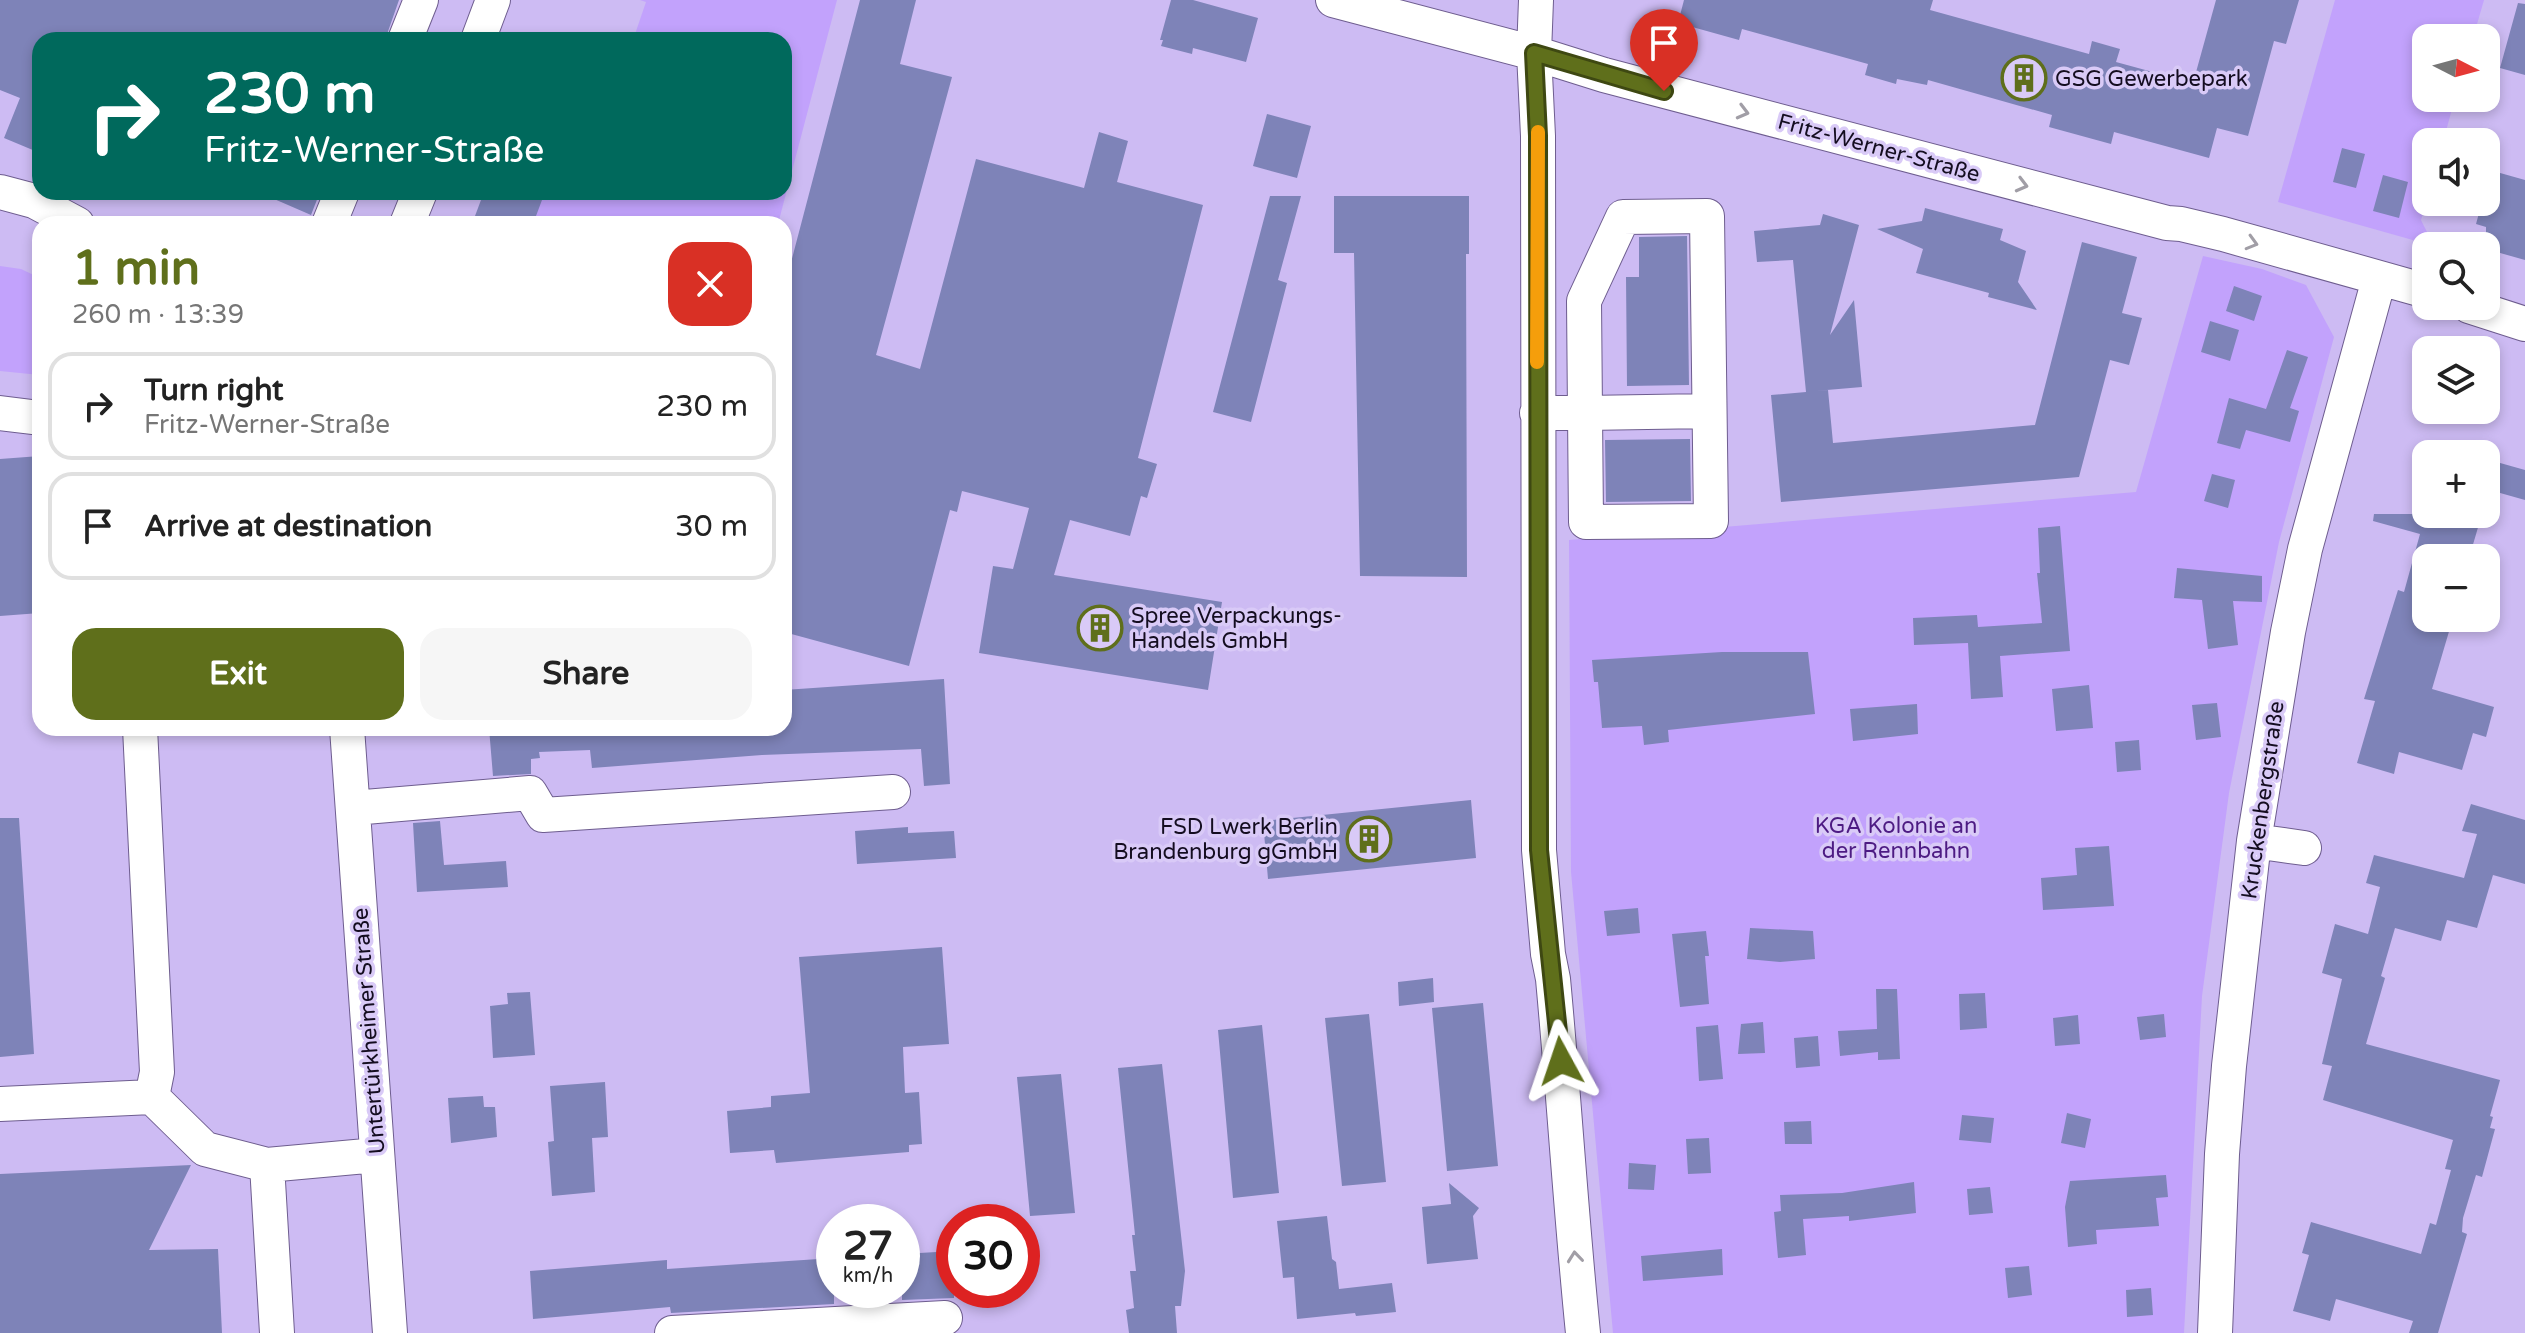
<!DOCTYPE html>
<meta charset="utf-8">
<style>
:root{--surface:#fff;--page:#f6f6f6;--text:#222;--muted:#767676;--line:#e0e0e0;--accent:#5f6f1b}
body{margin:0;font-family:"Varela Round",sans-serif;background:var(--page);color:var(--text);height:100vh;display:flex;flex-direction:column;font-size:30px;white-space:nowrap}
*{box-sizing:border-box;margin:0}
p{font-size:26px;color:var(--muted)}
.icon{flex:none;width:44px;height:44px;fill:none;stroke:currentColor;stroke-width:2;stroke-linecap:round;stroke-linejoin:round}
.map{position:relative;flex:1;overflow:hidden}
.sheet{position:absolute;left:32px;top:216px;width:760px;height:520px;display:flex;flex-direction:column;background:var(--surface);border-radius:24px;box-shadow:0 4px 12px #0003}
.sheet>*{flex:none}
.banner{position:absolute;left:32px;top:32px;width:760px;height:168px;border-radius:24px;box-shadow:0 4px 12px #0003;background:#00695c;color:#fff;overflow:hidden}
.needle{width:52px;rotate:96deg}
.tools{position:absolute;left:2412px;top:24px;display:grid;gap:16px}
.tools a{display:grid;place-items:center;width:88px;height:88px;border-radius:16px;background:var(--surface);box-shadow:0 4px 12px #0003;font-size:40px}
.speed{position:absolute;left:816px;top:1204px;display:flex;gap:16px;font-size:40px;font-weight:700;text-align:center}
.speed>*{display:grid;place-content:center;width:104px;height:104px;border-radius:50%;background:var(--surface);box-shadow:0 4px 12px #0003;line-height:1}
.speed small{font-size:20px;font-weight:400}
.speed .limit{border:12px solid #d22;background:#fff;color:#111}
.pin{position:absolute;display:grid;place-items:center;width:68px;height:68px;color:#fff;margin:-82px -34px;border-radius:50% 50% 50% 0;rotate:-45deg;box-shadow:0 0 8px #0007}
.pin .icon{rotate:45deg}
.me{position:absolute;width:88px;margin:-44px;rotate:355deg;stroke-linejoin:round;filter:drop-shadow(0 0 6px #0008)}
.turn{display:flex;align-items:center;gap:28px;height:168px;padding:0 40px;font-size:36px}
.turn .icon{width:104px;height:104px;stroke-width:2.5}
.turn b{display:block;font-size:56px;line-height:68px}
.round{display:grid;place-items:center;flex:none;width:84px;height:84px;border-radius:24px;background:var(--page)}
.headline{display:flex;align-items:center;justify-content:space-between;height:136px;padding:0 40px}
h1{font-size:48px;font-weight:700;line-height:60px;color:var(--accent)}
.cta{display:flex;gap:16px;margin-top:auto;padding:16px 40px}
.cta a{flex:1;height:92px;border-radius:24px;background:var(--accent);color:#fff;font-size:32px;font-weight:700;line-height:92px;text-align:center}
.cta a+a{background:var(--page);color:var(--text)}
ul{padding:0;list-style:none}
li{display:flex;align-items:center;gap:24px;height:108px;margin:0 16px 12px;padding:0 24px;border:4px solid var(--line);border-radius:24px}
li div{flex:1}
li b{display:block;font-size:30px}
li em{font-style:normal}
.map>svg:first-child{display:block}
.green{fill:#c2a2fc}
.building{fill:#7e83b8}
.lines{fill:none;stroke-linecap:round;stroke-linejoin:round}
.minor-casing{stroke:#6e5d8f;stroke-width:36}
.minor{stroke:#fff;stroke-width:34}
.oneway{stroke:#a19ea6}
.route-casing{stroke:#3e4812;stroke-width:20}
.route{stroke:#5f6f1b;stroke-width:14}
.slow{stroke:#f59e0b;stroke-width:14}
.labels{text-anchor:middle;stroke-width:7;stroke-linejoin:round;paint-order:stroke}
.poi-label{font-size:22px;fill:#140d20;stroke:#d9caf7;text-anchor:start}
.street-label{font-size:22px;fill:#140d20;stroke:#d9caf7}
.park-label{font-size:22px;fill:#4d1b83;stroke:#d9caf7}
</style>
<div class="map">
<svg width="2525" height="1333" viewBox="0 0 2525 1333">
<rect width="100%" height="100%" fill="#cdbbf3"/>
<path class="green" d="M640 0H837L778 224H532L544 192H784V40H633L646 2Z
M2335 0H2484L2473 38H2426V98H2455L2443 142H2426V202L2421 220 2434 246 2278 202Z
M2203 256 2262 269 2306 285 2334 337 2279 542 2229 793 2202 996 2184 1333H1613L1571 872 1569 540 2136 492Z
M0 266 21 269 40 278V375L0 371Z"/>
<path class="building" d="M0 0H399L385 40H40V153L4 138 20 98 0 90Z
M860 0H916L900 64 952 77 876 355 920 369 976 159 1084 188 1099 132 1128 141 1117 182 1203 205 1138 458 1157 464 1147 498 1141 496 1130 536 1070 520 1054 575 1222 602 1208 690 979 653 993 566 1013 569 1029 508 962 491 957 512 950 510 909 666 784 632V289Z
M1171 0H1193L1258 18 1246 62 1193 48 1192 54 1161 46 1163 40H1160Z
M1684 0H1933L1930 10 2089 54 2092 41 2120 49 2116 62 2193 83 2216 0H2299L2286 44 2274 41 2248 136 2217 128 2209 158 2114 132 2111 144 2049 127 2052 115 1974 93 1928 80 1927 85 1897 79 1896 84 1865 75 1868 64 1742 29 1739 40 1678 23Z
M2518 3 2525 4V75L2500 68Z
M1267 114 1311 126 1297 178 1253 166Z
M2342 148 2365 154 2356 188 2333 182Z
M2486 169 2525 180V260L2486 249V227L2476 224 2482 202H2486Z
M2383 175 2408 182 2399 218 2373 211Z
M258 192H320L311 215Z
M484 192H545L533 224H472Z
M1270 196H1301L1278 280 1287 283 1251 422 1213 412Z
M1334 196H1469V254H1466L1467 577 1360 576 1354 253H1334Z
M1925 208 2003 229 2000 240 2026 251 2018 282 2037 310 1988 297 1989 293 1916 273 1923 249 1877 229 1922 221Z
M1823 214 1859 225 1830 335 1854 300 1862 387 1815 391 1828 390 1833 443 2035 425 2082 242 2137 257 2122 313 2142 318 2129 365 2110 360 2079 477 1781 502 1771 395 1806 392 1793 260 1757 262 1754 231 1820 225Z
M1687 236 1689 385 1627 386 1626 277H1639V237Z
M2234 286 2262 296 2254 321 2226 311Z
M2210 321 2239 330 2230 361 2201 352Z
M2287 350 2308 357 2290 408 2299 411 2290 442 2246 430 2240 449 2217 443 2229 398 2266 409Z
M1690 439 1691 501 1606 502 1605 440Z
M40 456V613L0 616V459Z
M2486 459 2525 470V500L2486 489Z
M2212 474 2235 480 2228 508 2204 501Z
M2374 514H2482L2469 558H2426V618H2453L2432 689 2494 707 2486 737 2473 733 2462 770 2399 752 2394 774 2357 763 2375 701 2364 699 2398 590 2404 592 2420 534 2373 521Z
M2060 526 2070 651 2000 656 2003 697 1971 699 1968 643 1914 645 1913 618 1977 615 1978 627 2042 623 2037 573H2040L2038 528Z
M2177 568 2262 576V602L2233 601 2238 645 2208 649 2202 600 2174 598Z
M1722 652H1808L1815 714 1668 730 1669 742 1644 745 1642 726 1602 728 1598 682H1594L1592 660Z
M944 679 950 784 924 786 921 749 762 755 592 768 590 750 539 752 540 758 531 759V774L493 776 489 728H784V690Z
M2089 685 2093 728 2056 731 2052 689Z
M2217 703 2221 737 2196 740 2192 705Z
M1917 704 1918 734 1853 741 1850 709Z
M2139 740 2141 770 2117 772 2115 742Z
M1471 800 1476 858 1268 879 1263 821Z
M2471 804 2525 820V884L2493 875 2477 928 2447 920 2441 941 2395 928 2381 976 2385 978 2366 1044 2500 1080 2490 1116 2493 1117 2490 1128 2495 1129 2482 1177 2476 1175 2463 1218 2462 1232 2467 1234 2438 1333H2409L2413 1321 2336 1299 2330 1321 2293 1311 2309 1255 2302 1253 2311 1222 2421 1254 2430 1223 2436 1225 2451 1170 2445 1169 2453 1140 2323 1100 2332 1066 2322 1064 2342 979 2322 973 2335 924 2368 934 2380 887 2366 883 2374 855 2464 878 2477 834 2462 831Z
M0 818H19L34 1054 0 1057Z
M440 821 444 865 506 861 508 887 417 892 413 823Z
M908 827V833L954 831 956 858 857 864 855 831Z
M2109 846 2114 906 2043 910 2041 878 2077 875 2075 848Z
M1638 908 1640 933 1607 936 1604 911Z
M1750 928 1813 931 1815 959 1780 962 1747 959Z
M1706 931 1709 956H1705L1709 1004 1680 1007 1672 934Z
M942 947 949 1044 903 1047 905 1093 919 1092 922 1144 909 1145V1152L776 1163 774 1150 730 1153 727 1111 771 1107V1096L810 1093 799 957Z
M1433 978 1434 1002 1399 1006 1398 982Z
M1876 989H1897L1900 1059 1878 1060V1052L1840 1056 1838 1031 1877 1029Z
M530 992 535 1055 493 1058 490 1006 508 1004 507 993Z
M1985 993 1987 1028 1960 1030 1959 994Z
M1483 1003 1498 1166 1447 1171 1432 1008Z
M1369 1014 1386 1182 1342 1186 1325 1018Z
M2164 1014 2166 1037 2140 1040 2137 1017Z
M2078 1015 2080 1044 2055 1046 2053 1018Z
M1763 1022 1765 1053 1738 1054 1741 1024Z
M1262 1025 1279 1193 1233 1198 1218 1030Z
M1718 1025 1723 1079 1699 1081 1696 1027Z
M1818 1036 1820 1066 1796 1068 1794 1038Z
M1162 1064 1185 1271 1181 1306H1175L1177 1333H1129L1126 1310 1134 1308 1130 1271H1136L1132 1235H1135L1118 1068Z
M1061 1074 1075 1213 1030 1216 1017 1077Z
M605 1082 608 1137 592 1138 595 1192 552 1196 548 1142 554 1141 550 1086Z
M483 1096 484 1107H495L497 1137 451 1143 448 1098Z
M2067 1113 2091 1119 2085 1148 2061 1143Z
M1962 1115 1994 1118 1991 1143 1959 1140Z
M1811 1121 1812 1144H1785L1784 1122Z
M1709 1138 1711 1173 1688 1174 1686 1139Z
M1629 1163 1656 1165 1654 1190 1628 1189Z
M191 1165 149 1250 218 1249 222 1333H0V1174Z
M2166 1175 2168 1197 2156 1198 2159 1226 2096 1230 2097 1244 2068 1247 2065 1207 2070 1181Z
M1914 1182 1916 1213 1849 1221V1216L1803 1219 1806 1255 1778 1258 1774 1212 1781 1211 1780 1195 1842 1193Z
M1449 1183 1479 1208 1473 1216 1478 1259 1427 1264 1422 1207 1451 1204Z
M1990 1187 1993 1213 1969 1215 1967 1189Z
M1327 1216 1332 1259 1336 1262 1339 1289 1392 1283 1396 1312 1356 1316 1355 1313 1297 1319 1294 1277 1283 1278 1277 1221Z
M1722 1249 1723 1275 1643 1281 1641 1256Z
M954 1251V1298L902 1300V1254Z
M834 1258V1304L671 1313 670 1307 533 1319 530 1271 667 1260V1269Z
M2029 1266 2032 1295 2008 1298 2005 1268Z
M2151 1288 2153 1315 2127 1317 2126 1290Z"/>
<g class="lines">
<g class="minor-casing">
<path id="minor" d="M1333 0 1534 53 1604 75 2167 223 2181 224 2223 234 2426 291
M1536 0 1534 53 1538 136 1539 850 1548 954 1553 979C1564 1097 1571 1215 1583 1333
M405 40 421 0
M478 40 493 0
M0 192 34 201 77 224
M329 224 342 192
M407 224 420 192
M2469 306 2525 324
M0 413 40 418
M1537 413H1585L1584 301 1623 217 1707 216 1711 521 1586 522 1585 413 1709 411
M347 728 390 1333
M353 808 530 793 543 815 893 792
M2254 841 2304 848
M152 1097 205 1149 267 1165 377 1155
M0 1104 152 1097 157 1072 140 728
M267 1165 277 1333
M672 1333 945 1318
M2215 1333 2222 1154 2229 1066 2254 841 2288 632 2305 549 2379 279"/>
</g>
<use href="#minor" class="minor"/>
</g>
<defs><path id="oneway-chevron" d="M-2-3.5L2.5 0L-2 3.5" fill="none" stroke-width="1.6" stroke-linecap="round" stroke-linejoin="round" transform="scale(2)"/></defs>
<g class="oneway">
<use href="#oneway-chevron" transform="translate(1743 112) rotate(15)"/>
<use href="#oneway-chevron" transform="translate(2022 185) rotate(15)"/>
<use href="#oneway-chevron" transform="translate(2252 243) rotate(16)"/>
<use href="#oneway-chevron" transform="translate(1575 1257) rotate(-96)"/>
</g>
<g class="lines">
<g class="route-casing">
<path id="route" d="M1561 1061 1539 850 1538 136 1534 53 1664 91"/>
</g>
<use href="#route" class="route"/>
<path class="slow" d="M1537 362 1538 132"/>
</g>
<defs>
<g id="building-ring" transform="scale(2.3)"><circle r="9.5" fill="#d9caf7" stroke="#5f6f1b" stroke-width="1.5"/><path d="M-4-6H4V6H1V3H-1V6H-4ZM-2.5-4.3h1.7v1.8h-1.7ZM.8-4.3h1.7v1.8H.8ZM-2.5-1h1.7V.8h-1.7ZM.8-1h1.7V.8H.8Z" fill="#5f6f1b"/></g>
</defs>
<g fill-rule="evenodd">
<use href="#building-ring" x="2024" y="78"/>
<use href="#building-ring" x="1100" y="628"/>
<use href="#building-ring" x="1369" y="839"/>
</g>
<g class="labels">
<g class="poi-label">
<text x="2055" y="86">GSG Gewerbepark</text>
<text x="1131" y="623">Spree Verpackungs-<tspan x="1131" dy="25">Handels GmbH</tspan></text>
<text x="1338" y="834" text-anchor="end">FSD Lwerk Berlin<tspan x="1338" dy="25">Brandenburg gGmbH</tspan></text>
</g>
<g class="street-label">
<text transform="translate(1879 147) rotate(15)" y="8">Fritz-Werner-Straße</text>
<text transform="translate(2262 800) rotate(-82)" y="8">Kruckenbergstraße</text>
<text transform="translate(368 1031) rotate(-94)" y="8">Untertürkheimer Straße</text>
</g>
<g class="park-label">
<text x="1896" y="833">KGA Kolonie an<tspan x="1896" dy="25">der Rennbahn</tspan></text>
</g>
</g>
</svg>
<div class="tools">
<a><svg class="needle" viewBox="-14 -14 28 28"><path d="M0-13l5 13h-10z" fill="#e53935"/><path d="M0 13l5-13h-10z" fill="#767676"/></svg></a>
<a><svg class="icon" aria-label="sound" viewBox="0 0 24 24"><path d="M4 9h4l5-4v14l-5-4H4zM17 9q2 3 0 6"/></svg></a>
<a><svg class="icon" aria-label="search" viewBox="0 0 24 24"><circle cx="10" cy="10" r="6"/><path d="M15 15l6 6"/></svg></a>
<a><svg class="icon" aria-label="layers" viewBox="0 0 24 24"><path d="M12 4l9 5-9 5-9-5zM3 14l9 5 9-5"/></svg></a>
<a>+</a>
<a>−</a>
</div>
<div class="speed"><div>27<small>km/h</small></div><div class="limit">30</div></div>
<div class="pin" style="left:1664px;top:91px;background:#d93025"><svg class="icon" aria-label="arrive" viewBox="0 0 24 24"><path d="M6 21V4h12l-3 4 3 4H6"/></svg></div>
<svg class="me" style="left:1561px;top:1061px" viewBox="-20 -20 40 40"><path d="M0-17L14 15 0 8-14 15z" fill="#5f6f1b" stroke="#fff" stroke-width="4"/></svg>
<div class="banner">
<div class="turn"><svg class="icon" aria-label="right" viewBox="0 0 24 24"><path d="M7 20v-9h11M14 6l5 5-5 5"/></svg><div><b>230 m</b>Fritz-Werner-Straße</div></div>
</div>
<section class="sheet">
<div class="headline"><div><h1>1 min</h1><p>260 m · 13:39</p></div><a class="round" style="background:#d93025;color:#fff"><svg class="icon" aria-label="close" viewBox="0 0 24 24"><path d="M6 6l12 12M18 6L6 18"/></svg></a></div>
<ul>
<li><svg class="icon" aria-label="right" viewBox="0 0 24 24"><path d="M7 20v-9h11M14 6l5 5-5 5"/></svg><div><b>Turn right</b><p>Fritz-Werner-Straße</p></div><em>230 m</em></li>
<li><svg class="icon" aria-label="arrive" viewBox="0 0 24 24"><path d="M6 21V4h12l-3 4 3 4H6"/></svg><div><b>Arrive at destination</b></div><em>30 m</em></li>
</ul>
<div class="cta"><a>Exit</a><a>Share</a></div>
</section>
</div>
